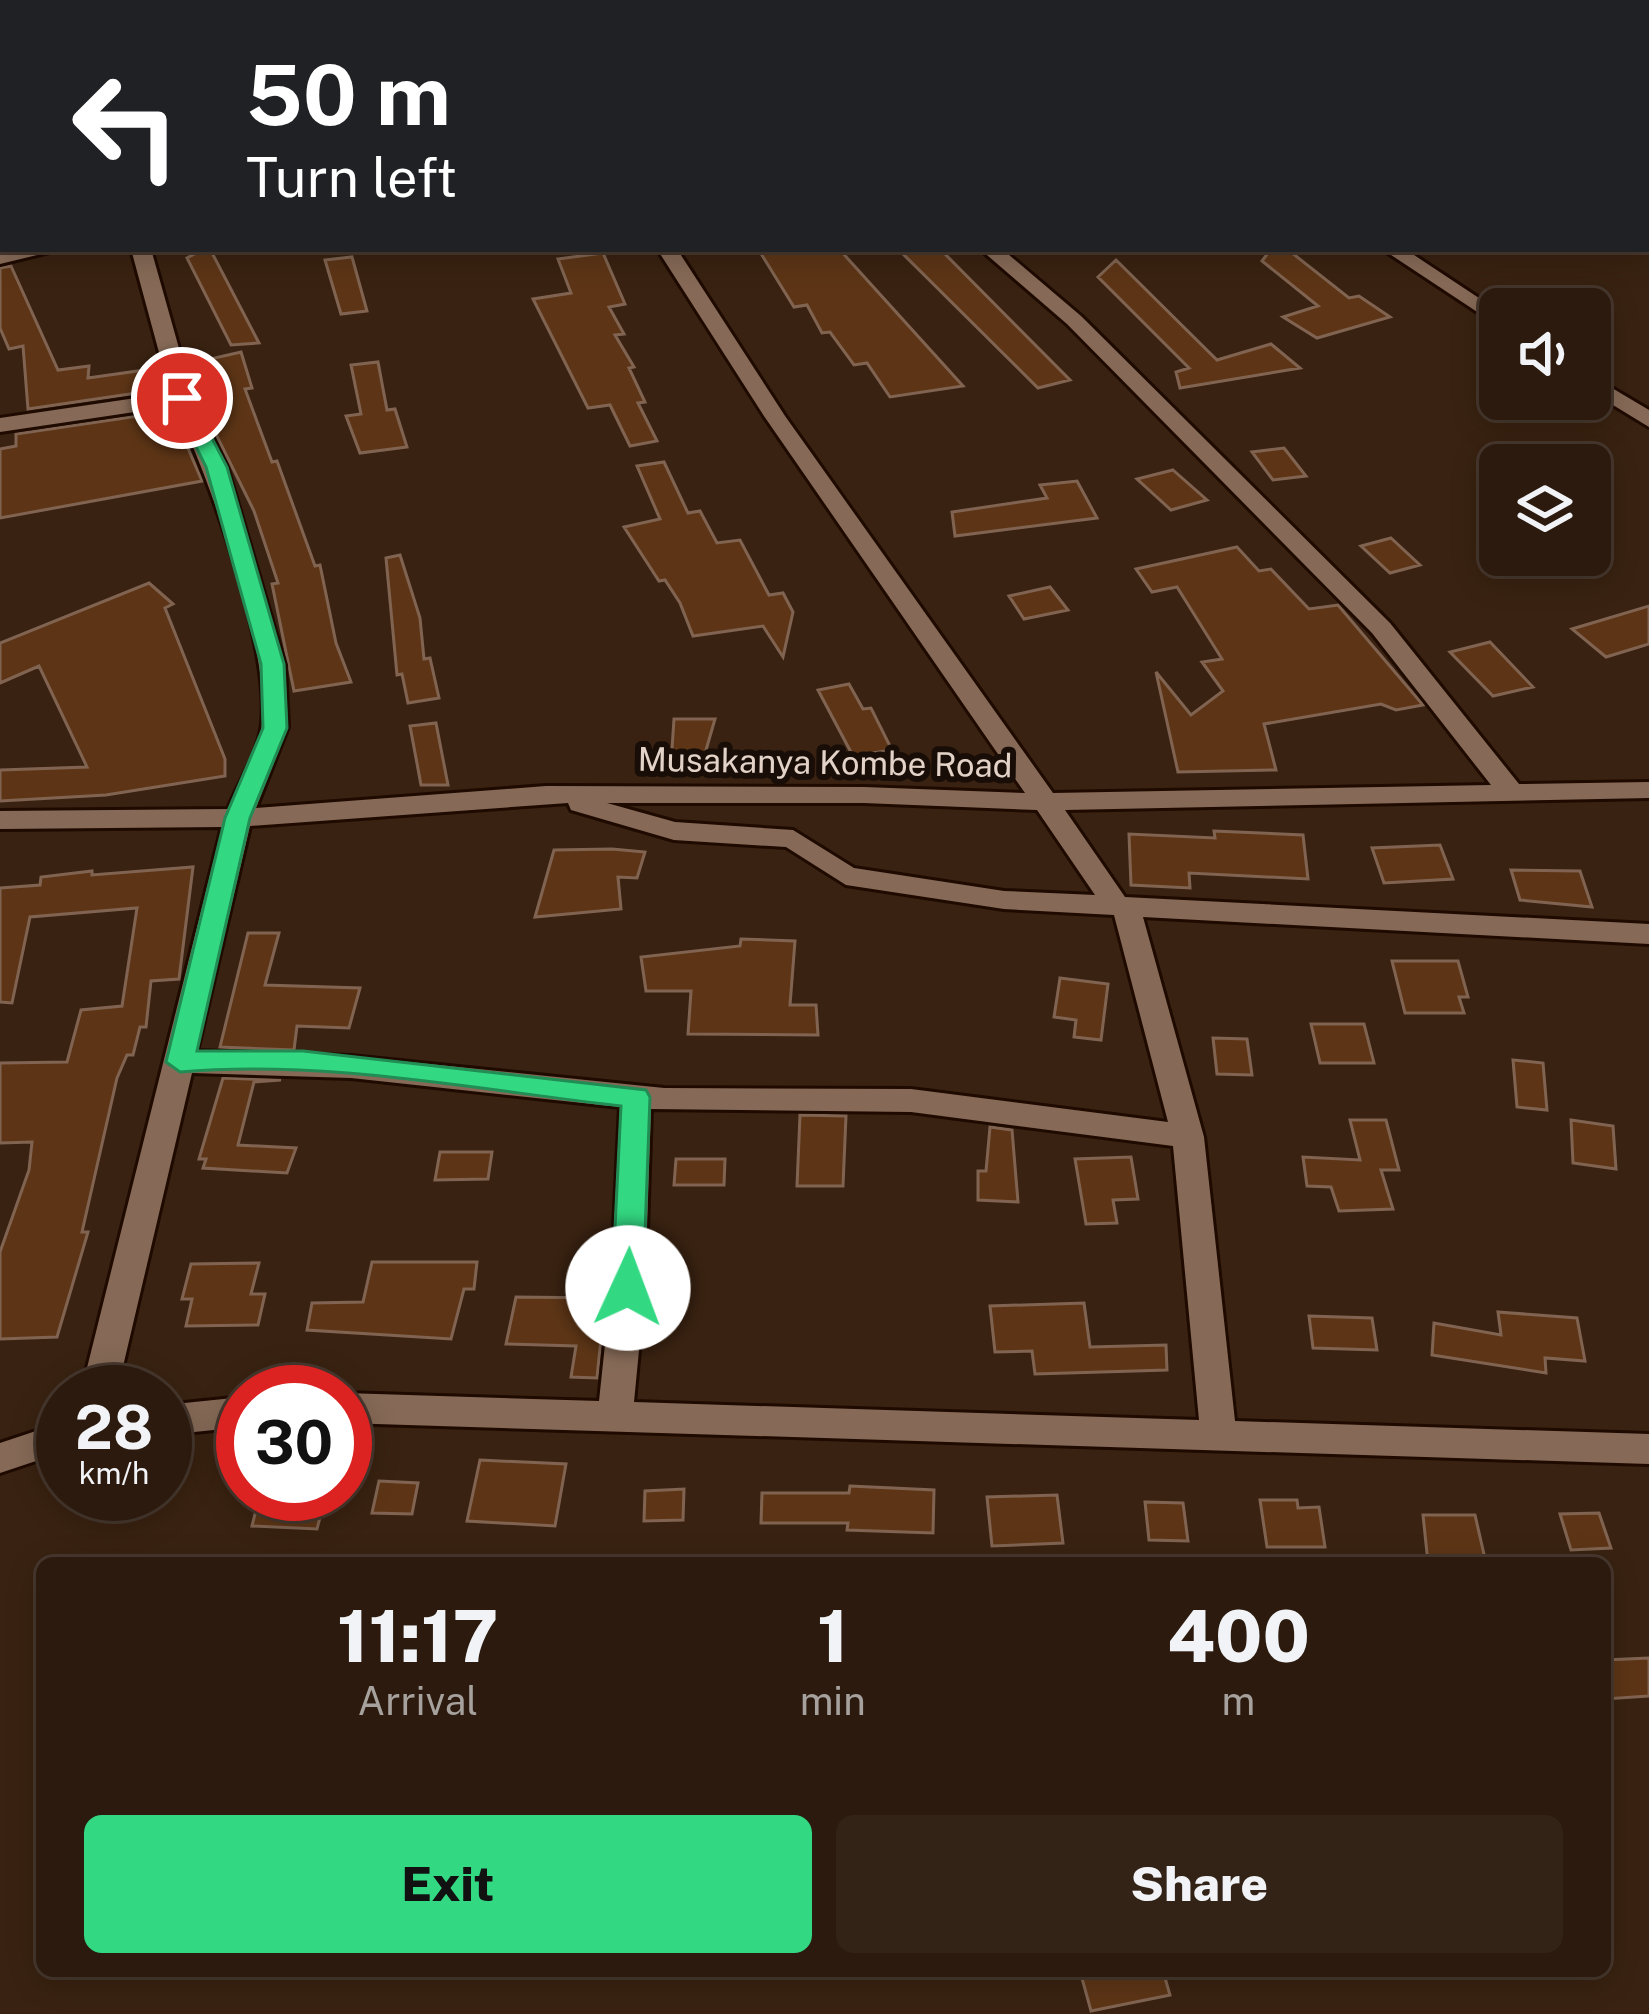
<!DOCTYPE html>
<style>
:root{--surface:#2b1a0d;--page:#332316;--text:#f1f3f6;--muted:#a6a19d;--line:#47382e;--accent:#33d882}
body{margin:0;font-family:"Public Sans",sans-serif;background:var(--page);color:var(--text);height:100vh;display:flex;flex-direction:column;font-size:45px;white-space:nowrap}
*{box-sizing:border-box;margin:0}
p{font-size:39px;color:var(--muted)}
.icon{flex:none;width:66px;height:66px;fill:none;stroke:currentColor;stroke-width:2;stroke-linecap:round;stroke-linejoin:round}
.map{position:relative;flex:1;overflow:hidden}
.sheet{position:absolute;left:36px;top:1557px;width:1575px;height:420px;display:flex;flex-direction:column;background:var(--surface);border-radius:18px;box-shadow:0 6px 30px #0003,0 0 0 3px var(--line)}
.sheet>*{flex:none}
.banner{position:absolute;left:0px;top:0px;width:1650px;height:252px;box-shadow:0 6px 30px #0003,0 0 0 3px var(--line);background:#202124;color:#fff;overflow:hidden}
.controls{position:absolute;left:1479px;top:288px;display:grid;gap:24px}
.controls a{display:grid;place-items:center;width:132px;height:132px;border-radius:18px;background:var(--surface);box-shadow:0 6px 30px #0003,0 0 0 3px var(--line);font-size:60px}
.speed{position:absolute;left:36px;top:1365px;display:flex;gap:24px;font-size:60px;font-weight:700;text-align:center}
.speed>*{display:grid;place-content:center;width:156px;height:156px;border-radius:50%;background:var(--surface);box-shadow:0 6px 30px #0003,0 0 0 3px var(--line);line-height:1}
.speed small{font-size:30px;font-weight:400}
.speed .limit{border:18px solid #d22;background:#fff;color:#111}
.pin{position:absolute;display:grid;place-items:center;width:102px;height:102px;color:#fff;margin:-51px;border:6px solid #fff;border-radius:50%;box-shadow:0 3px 12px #0007}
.me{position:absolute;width:132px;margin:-66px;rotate:2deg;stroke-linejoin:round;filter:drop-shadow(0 0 9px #0008)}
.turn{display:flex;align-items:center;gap:42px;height:252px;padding:0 48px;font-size:54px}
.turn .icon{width:156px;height:156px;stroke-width:2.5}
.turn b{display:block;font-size:84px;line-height:102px}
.eta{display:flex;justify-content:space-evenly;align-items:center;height:204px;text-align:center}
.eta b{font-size:72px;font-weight:800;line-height:84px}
.action{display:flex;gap:24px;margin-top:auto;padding:24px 48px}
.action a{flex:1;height:138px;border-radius:18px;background:var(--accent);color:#111;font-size:48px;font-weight:800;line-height:138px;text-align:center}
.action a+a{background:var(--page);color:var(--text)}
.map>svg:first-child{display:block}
.building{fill:#5d3516;stroke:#806451;stroke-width:3}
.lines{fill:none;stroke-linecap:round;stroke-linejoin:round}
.street-casing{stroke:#1f0a00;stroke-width:6}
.street{fill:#866a57;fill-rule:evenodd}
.route{fill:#33d882;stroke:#218c54;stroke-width:3}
.labels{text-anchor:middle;stroke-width:12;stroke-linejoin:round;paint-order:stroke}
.street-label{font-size:33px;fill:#e2d2c7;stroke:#190e07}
</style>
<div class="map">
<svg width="1649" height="2014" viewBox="0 0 1649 2014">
<rect width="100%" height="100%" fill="#392211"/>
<path class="building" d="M204 249H210L259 343 231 345 187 258Z
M791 249H839L963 386 890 397 867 363 854 365 830 332 822 333 807 305 794 307 760 252Z
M898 249H940L1070 380 1038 388Z
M1271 249H1287L1349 298 1359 296 1390 317 1317 338 1283 317 1318 306 1262 261Z
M603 253 625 304 609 307 624 334 615 335 634 367 629 368 645 402 638 403 657 441 630 446 610 405 588 408 533 299 571 293 558 259Z
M352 257 367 311 341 314 325 260Z
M1116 260 1217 360 1271 344 1300 368 1180 388 1176 372 1189 368 1098 277Z
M11 266 58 370 89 366 88 378 159 368 164 389 28 409 23 346 9 349 0 328V268Z
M241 352 252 388 245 389 272 462 277 461 315 566 320 565 336 643 351 682 294 691 272 584 278 583 254 511 197 396 188 364Z
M378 362 387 410 395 409 407 447 360 453 346 416 361 414 351 365Z
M172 411 202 481 0 518V449L16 446V434Z
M1284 448 1306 476 1273 480 1252 452Z
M664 462 688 513 700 511 717 543 740 540 769 595 783 593 793 612 783 657 763 626 693 636 680 603 665 580 659 581 624 527 660 519 637 466Z
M1173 470 1207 500 1171 510 1137 479Z
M1077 481 1097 518 955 536 952 512 1047 498 1040 485Z
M1391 538 1420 565 1390 573 1361 546Z
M1237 547 1259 571 1271 569 1309 609 1338 605 1423 705 1396 710 1381 704 1264 724 1276 770 1178 772 1156 672 1191 715 1223 691 1202 662 1222 659 1177 587 1152 592 1136 569Z
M400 555 420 618 424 659 430 658 439 698 408 703 402 674 397 675 386 558Z
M149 583 173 604 165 608 225 759V776L106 795 0 801V770L87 767 39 666 0 683V643Z
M1050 587 1068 610 1024 619 1009 596Z
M1649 606V644L1606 657 1572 629Z
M1490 642 1533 687 1493 696 1450 652Z
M849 684 863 709 871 708 892 750 853 756 818 690Z
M674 719H715L702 764H671Z
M436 723 448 785H421L410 726Z
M1214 831 1303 835 1308 879 1189 873 1190 888 1131 885 1129 834 1215 838Z
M1440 845 1453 879 1384 883 1372 848Z
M612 849 645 852 637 878 618 877 621 909 535 917 554 850Z
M193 867 179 979 151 981 146 1027H140L133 1055H127L117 1078 82 1232H88L57 1337 0 1339V1252L29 1170 32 1142 0 1143V1063L67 1062 81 1010 122 1006 137 908 30 917 12 1003 0 1002V888L40 885 41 877 92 871V875Z
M1511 870 1580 871 1592 907 1520 900Z
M248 933H279L265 985 360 988 349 1028 297 1026 294 1050 220 1047Z
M741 939 795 941 790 1005H816L818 1035 688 1034 691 991H646L641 957 740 946Z
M1392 961H1458L1468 997H1459L1464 1013H1405Z
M1060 978 1108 984 1101 1040 1074 1037 1076 1020 1054 1017Z
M1311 1024H1364L1374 1063H1320Z
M1213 1038 1247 1039 1252 1075 1217 1074Z
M1513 1060 1543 1063 1547 1110 1517 1107Z
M223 1078 281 1080 254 1082 238 1145 296 1148 287 1173 203 1168 206 1159H199Z
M800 1115 846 1116 843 1186H797Z
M1350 1120H1386L1399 1170H1381L1393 1209 1339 1211 1331 1187 1307 1186 1303 1157 1360 1160Z
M1571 1120 1613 1126 1616 1169 1573 1163Z
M990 1127 1012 1130 1018 1202 978 1200V1171H986Z
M440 1152H492L488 1179 435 1180Z
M1131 1157 1138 1199 1113 1200 1117 1223 1086 1224 1075 1159Z
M676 1159H725L724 1185H674Z
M372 1262H477L474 1289H464L451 1339 307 1330 312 1303 363 1302Z
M259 1263 251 1294H265L258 1325 186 1326 192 1299H182L191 1264Z
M516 1297 605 1298 597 1378 571 1377 576 1346 506 1344Z
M1084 1303 1090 1347 1166 1345 1167 1370 1035 1374 1032 1351 995 1352 990 1306Z
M1498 1312 1577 1318 1585 1361 1545 1358 1546 1373 1432 1355 1434 1323 1501 1335Z
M1309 1316 1372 1318 1377 1350 1313 1348Z
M480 1460 566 1464 555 1526 467 1521Z
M379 1481 418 1483 412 1514 372 1513Z
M850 1486 934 1490 933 1533 847 1530 848 1523H761L762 1493H849Z
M684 1489 683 1520 644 1521 645 1491Z
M260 1494H326L317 1529 252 1526Z
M1057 1495 1063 1543 992 1546 987 1497Z
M1260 1500H1297L1298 1508 1319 1507 1325 1547H1267Z
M1145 1502 1183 1503 1188 1541 1149 1540Z
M1599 1513 1611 1548 1571 1550 1560 1514Z
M1423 1515H1475L1486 1563H1428Z
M1649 1658V1696L1605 1699V1660Z
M1080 1971H1163L1170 1995 1091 2011Z"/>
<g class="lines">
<g class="street-casing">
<path id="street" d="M1332 0H1349L1351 3H1334Z
M1557 0H1575L1577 3H1559Z
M1647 62H1649V73H1647Z
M18 249H62L0 264V252Z
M131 249H151L193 398 227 467 285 665 288 727 256 808 546 786 864 787 1025 793 764 416 657 249H677L785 416 1053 793 1491 785 1372 633 1067 324 980 249H1002L1081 316 1390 623 1519 784 1649 782V798L1065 810 1125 897 1649 924V944L1143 917 1204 1137 1235 1421 1649 1434V1464L345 1423V1393L599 1401 611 1288 620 1107 351 1078 192 1073 117 1392H81L222 827 0 829V811L228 809C238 784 259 751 262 724 270 646 209 477 175 406L0 432V418L170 393ZM568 803 571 810 674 840 786 847 846 885 1004 909 1114 915 1168 1122 911 1089 664 1088 351 1056 197 1051 250 826ZM607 803H864L1037 810 1095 895 1004 891 854 868 793 830 675 822ZM651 1109 911 1112 1173 1146 1199 1420 634 1402 645 1288Z
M1382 249H1405L1500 312V327Z
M1590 375 1649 410V427L1590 391Z
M243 1397V1427L165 1435V1405Z
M63 1422V1452L0 1473V1443Z"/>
</g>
<use href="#street" class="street"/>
</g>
<path class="route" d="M175 394H189L227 467 284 664 287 728 250 818 197 1051H303L646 1090 650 1097 643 1288 639 1296H617L612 1288 621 1106C479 1090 323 1059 180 1072L166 1062 225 818 263 728 261 664 206 467 172 398Z"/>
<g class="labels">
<g class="street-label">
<text transform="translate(825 762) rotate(1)" y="12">Musakanya Kombe Road</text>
</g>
</g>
</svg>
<div class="controls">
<a><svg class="icon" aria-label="sound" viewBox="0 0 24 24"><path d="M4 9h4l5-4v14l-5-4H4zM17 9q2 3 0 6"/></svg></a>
<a><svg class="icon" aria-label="layers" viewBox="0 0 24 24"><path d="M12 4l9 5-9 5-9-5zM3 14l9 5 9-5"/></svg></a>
</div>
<div class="speed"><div>28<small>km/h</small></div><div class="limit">30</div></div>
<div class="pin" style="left:182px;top:398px;background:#d93025"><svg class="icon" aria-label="arrive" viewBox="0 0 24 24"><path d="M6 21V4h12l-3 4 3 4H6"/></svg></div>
<svg class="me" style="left:628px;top:1288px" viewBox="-20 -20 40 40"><circle r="19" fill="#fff"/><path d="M0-13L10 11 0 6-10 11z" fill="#33d882"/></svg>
<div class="banner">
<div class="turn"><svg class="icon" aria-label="left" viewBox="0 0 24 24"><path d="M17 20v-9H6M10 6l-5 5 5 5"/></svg><div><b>50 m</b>Turn left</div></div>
</div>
<section class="sheet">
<div class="eta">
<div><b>11:17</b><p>Arrival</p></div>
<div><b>1</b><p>min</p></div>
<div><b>400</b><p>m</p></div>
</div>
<div class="action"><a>Exit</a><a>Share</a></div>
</section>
</div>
